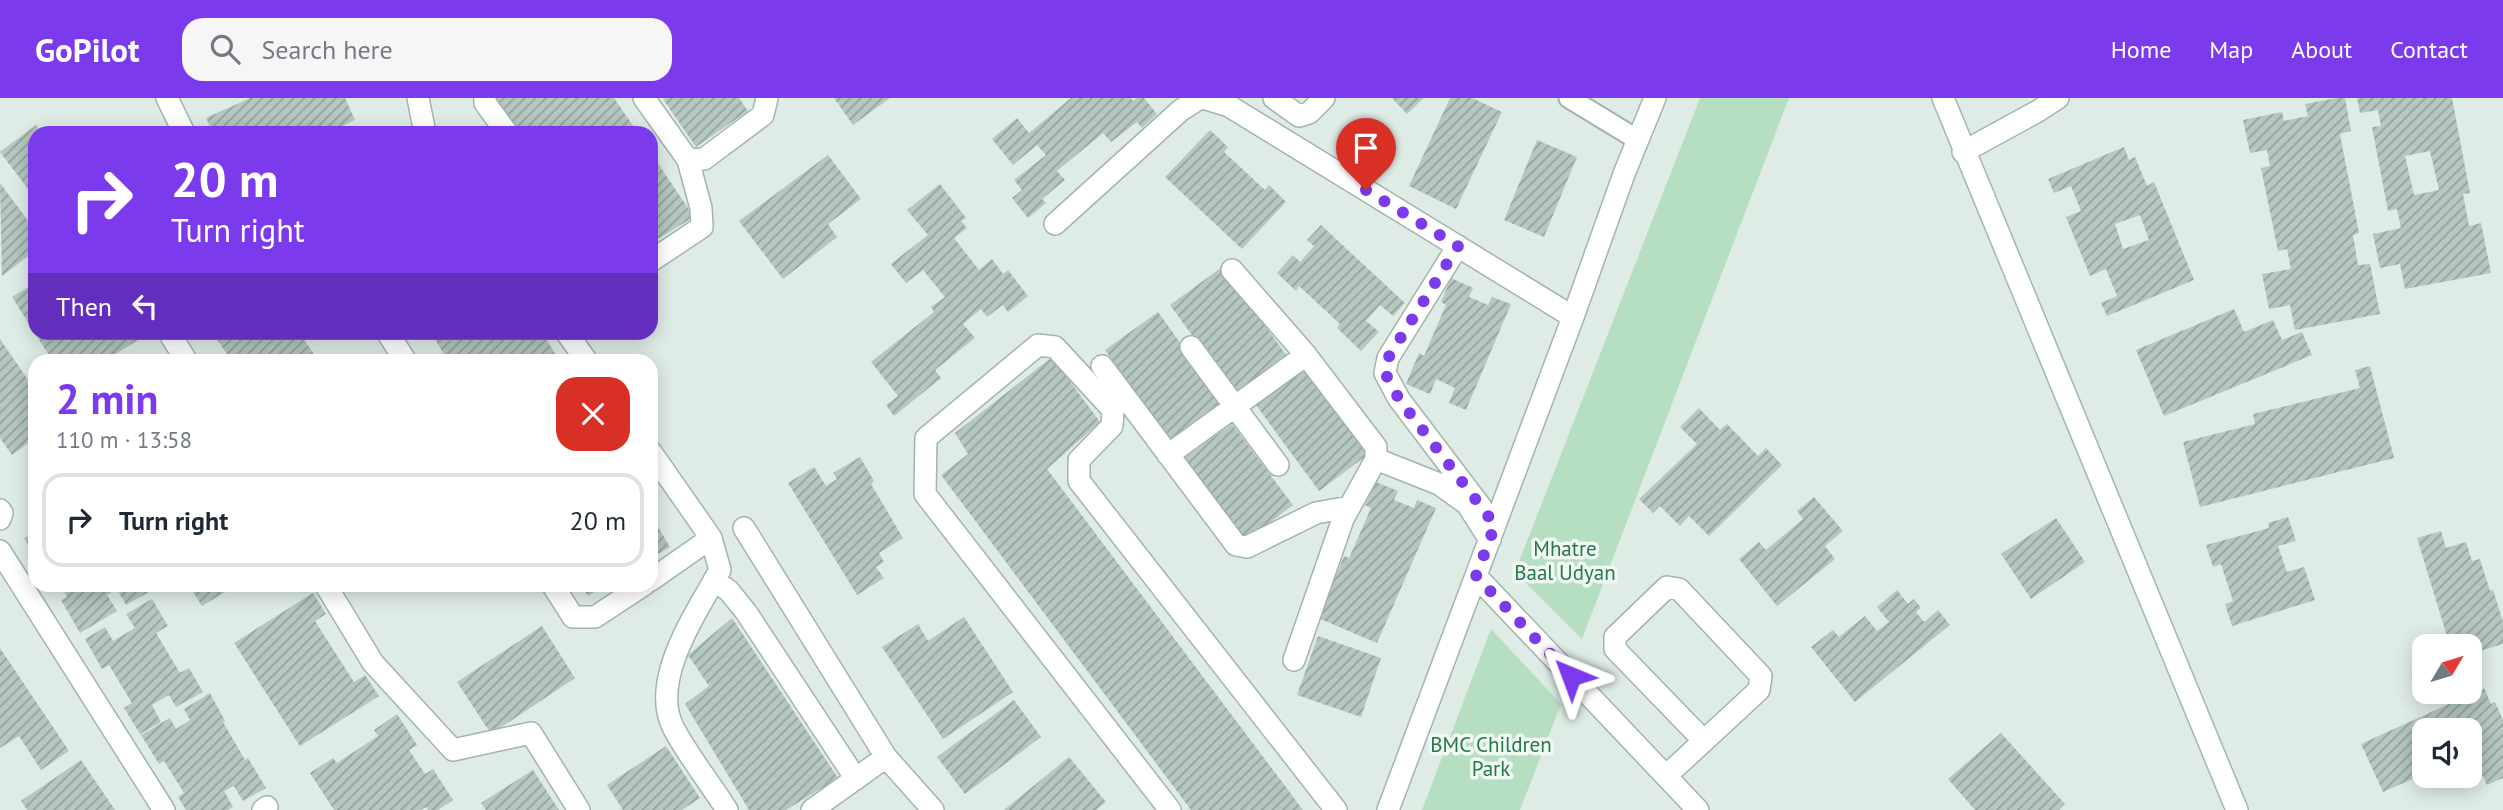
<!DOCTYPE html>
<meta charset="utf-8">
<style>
:root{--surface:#fff;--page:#f6f6f7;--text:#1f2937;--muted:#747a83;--line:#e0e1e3;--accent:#7c3aed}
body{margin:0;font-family:"PT Sans",sans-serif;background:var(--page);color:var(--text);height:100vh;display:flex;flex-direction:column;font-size:26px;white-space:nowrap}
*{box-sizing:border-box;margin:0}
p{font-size:23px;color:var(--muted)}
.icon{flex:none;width:38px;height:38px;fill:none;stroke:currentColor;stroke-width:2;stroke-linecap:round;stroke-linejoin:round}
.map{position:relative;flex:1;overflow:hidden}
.details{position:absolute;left:28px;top:256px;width:630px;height:238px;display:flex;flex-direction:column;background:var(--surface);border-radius:21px;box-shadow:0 4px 18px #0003}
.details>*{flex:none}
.guide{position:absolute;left:28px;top:28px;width:630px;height:214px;border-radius:21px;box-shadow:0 4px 18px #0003;background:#7c3aed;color:#fff;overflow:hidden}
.needle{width:46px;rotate:52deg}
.tools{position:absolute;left:2412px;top:536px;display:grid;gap:14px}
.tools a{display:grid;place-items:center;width:70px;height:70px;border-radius:14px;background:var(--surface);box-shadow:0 4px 18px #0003;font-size:35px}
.pin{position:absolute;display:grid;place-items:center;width:60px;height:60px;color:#fff;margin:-72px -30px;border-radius:50% 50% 50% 0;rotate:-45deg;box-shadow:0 0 7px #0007}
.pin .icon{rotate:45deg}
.me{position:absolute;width:77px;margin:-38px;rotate:316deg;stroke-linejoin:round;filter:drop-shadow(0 0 5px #0008)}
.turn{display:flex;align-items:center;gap:24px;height:147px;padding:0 28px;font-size:32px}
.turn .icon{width:91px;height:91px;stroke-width:2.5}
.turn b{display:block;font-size:49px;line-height:60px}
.then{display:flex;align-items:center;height:66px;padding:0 28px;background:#0003;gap:14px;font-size:26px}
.round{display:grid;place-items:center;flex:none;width:74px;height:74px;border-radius:21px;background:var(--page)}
.headline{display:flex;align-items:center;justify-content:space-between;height:119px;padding:0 28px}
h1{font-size:42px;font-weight:600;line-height:52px;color:var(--accent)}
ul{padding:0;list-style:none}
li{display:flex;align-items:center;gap:21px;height:94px;margin:0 14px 10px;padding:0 14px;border:4px solid var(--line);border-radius:21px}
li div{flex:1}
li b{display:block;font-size:26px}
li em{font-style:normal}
header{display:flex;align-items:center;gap:42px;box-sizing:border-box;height:98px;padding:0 35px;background:var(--accent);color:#fff}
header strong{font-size:33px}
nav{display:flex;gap:38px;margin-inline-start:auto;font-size:24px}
.search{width:490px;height:63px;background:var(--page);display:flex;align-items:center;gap:18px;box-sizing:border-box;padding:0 24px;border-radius:21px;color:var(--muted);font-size:26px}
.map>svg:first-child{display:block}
.green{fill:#b6dfc1}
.building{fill:url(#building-hatch);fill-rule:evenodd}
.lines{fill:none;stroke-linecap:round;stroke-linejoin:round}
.lane-casing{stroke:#a2b4ad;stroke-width:23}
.street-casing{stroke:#a2b4ad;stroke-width:24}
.secondary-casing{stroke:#9db9af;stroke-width:24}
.lane{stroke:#fff;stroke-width:19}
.street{stroke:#fff;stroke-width:21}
.secondary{stroke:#fff;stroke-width:21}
.route{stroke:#7c3aed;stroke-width:12;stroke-dasharray:0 21.6}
.labels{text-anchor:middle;stroke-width:7;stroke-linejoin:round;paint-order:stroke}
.park-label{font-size:21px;fill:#267845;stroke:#f0f8f4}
</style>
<header>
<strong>GoPilot</strong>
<div class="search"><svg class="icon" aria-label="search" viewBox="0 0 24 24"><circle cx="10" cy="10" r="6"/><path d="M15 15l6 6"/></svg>Search here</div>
<nav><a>Home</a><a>Map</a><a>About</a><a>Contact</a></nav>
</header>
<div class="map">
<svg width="2503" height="712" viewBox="0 0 2503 712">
<defs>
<pattern id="building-hatch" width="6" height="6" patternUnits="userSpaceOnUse" patternTransform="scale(1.75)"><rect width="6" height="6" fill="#b5c7bf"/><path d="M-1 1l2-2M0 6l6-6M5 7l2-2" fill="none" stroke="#93a39c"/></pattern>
</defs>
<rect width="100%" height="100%" fill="#dfece6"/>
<path class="green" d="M1700 0H1789L1582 541 1515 474Z
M1491 531 1561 606 1520 712H1422Z"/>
<path class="building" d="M250 0H345L355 22 328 35H213L206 20Z
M496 0H614L638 35H537L534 31 529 35H519Z
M665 0H739L748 13 696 49 663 1Z
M834 0H890L853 27Z
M1071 0H1131L1133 3 1137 0H1144L1157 16 1142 30 1137 24 1111 44 1103 35 1057 73 1065 82 1042 101 1046 105 1028 120 1012 100 1022 92 1014 82 1046 57 1037 47 1013 67 992 41 1017 20 1029 35Z
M1392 0H1424L1407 16Z
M1450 0H1472L1502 14 1456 111 1409 88Z
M2337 0H2345L2351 33 2340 36 2359 135 2353 137 2358 167 2370 166 2380 216 2295 232 2290 207 2269 211 2262 176 2291 171 2287 151 2278 153 2261 70 2270 68 2267 52 2250 55 2243 22 2282 14 2284 23 2308 18 2305 6Z
M2357 0H2452L2470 95 2463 96 2469 128 2481 125 2491 175 2405 191 2400 166 2380 170 2373 136 2401 130 2397 111 2388 113 2372 29 2381 28 2378 12 2360 15ZM2430 53 2439 92 2414 97 2405 58Z
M36 27 42 35H35V100L0 54Z
M1210 32 1228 49 1224 54 1265 92 1269 87 1286 104 1242 151 1165 79Z
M1537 42 1577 59 1544 139 1504 122Z
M2124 49 2129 62 2135 59 2147 88 2154 84 2194 182 2107 218 2101 205 2117 198 2106 171 2090 178 2066 119 2081 113 2071 88 2054 95 2048 81ZM2140 117 2149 142 2123 151 2115 126Z
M651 55 694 119 651 145Z
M828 57 861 101 828 126 837 139 783 181 739 123Z
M0 85 35 132V153L2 178Z
M940 86 966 120 961 123 967 130 954 140 979 172 992 161 1003 176 1008 172 1028 198 1008 214 1003 207 987 219 981 211 963 226 975 240 935 272 941 280 894 318 886 307 898 298 871 264 934 214 931 209 945 199 923 172 906 185 891 166 928 137 907 112Z
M1321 127 1405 205 1393 218 1380 207 1366 223 1379 234 1361 253 1337 230 1340 226 1299 188 1296 193 1277 175 1293 157 1300 164 1314 148 1307 142Z
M1222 169 1287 258 1235 296 1170 207Z
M1451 180 1473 190 1469 199 1488 207 1492 199 1511 206 1466 312 1449 305 1455 290 1436 281 1430 296 1406 286 1419 255 1424 258 1446 207 1441 204Z
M35 185V234H151L106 262H52L12 199Z
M2234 211 2244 234 2273 222 2282 242 2302 234 2312 257 2164 318 2136 252Z
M1158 214 1222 303 1170 341 1105 252Z
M212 234H299L318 262H231Z
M431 234H542L559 262H447Z
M0 241 35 292V340L12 357 0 340Z
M1052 259 1100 324 1047 371 1303 712H1191L941 377 968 356 955 335Z
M1305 266 1370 355 1319 393 1253 303Z
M2370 268 2394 360 2200 409 2183 344 2255 326 2253 316 2360 290 2355 272Z
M1699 310 1720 332 1727 326 1758 358 1766 350 1782 367 1709 438 1689 418 1680 428 1660 408 1653 415 1639 401 1697 346 1680 329Z
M1232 326 1293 407 1243 445 1180 363Z
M860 359 874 383 871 386 903 440 879 455 884 464 876 469 884 480 857 497 788 385 814 369 826 388 837 381 833 375Z
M1376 384 1398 393 1394 402 1414 410 1417 402 1436 410 1377 545 1318 520 1344 458 1349 460 1371 410 1365 407Z
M1814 399 1843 433 1825 448 1835 461 1777 508 1739 461 1759 444 1766 452 1803 421 1797 413Z
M651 417 670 449 651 460Z
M2288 419 2296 443 2278 448 2287 474 2304 469 2315 502 2232 528 2225 506 2233 503 2221 466 2213 469 2206 447 2269 430 2268 425Z
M2056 420 2085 464 2031 501 2001 456Z
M2441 433 2446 450 2466 444 2472 463 2480 461 2490 493 2493 492 2503 524V546L2469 556V548H2450L2417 440Z
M35 434V458L24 440Z
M60 486H145L149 494 126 507 117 491 107 497 117 513 80 535 61 502 67 499Z
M188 486H238L202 508Z
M581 486H607L588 498Z
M1897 492 1908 506 1914 501 1921 510 1916 514 1924 524 1938 512 1950 527 1855 604 1811 549 1833 532 1839 539 1865 518 1877 533 1889 524 1877 509Z
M313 495 326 516 315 523 354 584 365 577 379 598 300 648 234 545Z
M152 501 168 528 156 535 180 575 189 570 203 594 176 609 169 597 152 607 161 624 140 636 124 610 132 605 109 567 102 571 85 541 105 529 113 543 135 530 126 516Z
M964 519 1013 594 943 641 882 549 918 526 928 543Z
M732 520 838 680 786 712H749L685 606 709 588 688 557Z
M542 528 575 580 491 636 457 584Z
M1318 538 1381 560 1361 619 1297 597Z
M0 550 69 653 41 672 19 638 0 650Z
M2484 590 2491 606 2495 604 2503 622V680L2487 687 2471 654 2469 655V632H2424V676L2383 694 2361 646Z
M210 595 225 623 223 624 245 662 248 660 266 690 243 703 234 688 224 693 233 709 228 712H186L178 699 184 695 164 663 159 666 141 637 170 620 176 631 190 622 184 611Z
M1014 602 1041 639 965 696 937 659Z
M397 616 417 647 409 652 425 676 433 671 453 702 438 712H428L426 709 421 712H334L310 675 333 660 337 665 378 638 374 632Z
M2001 635 2065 706 2059 712H1975L1948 681Z
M666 648 700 700 682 712H623L607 687Z
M1069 659 1106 704 1096 712H1004Z
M81 662 115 712H27L21 703Z
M533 672 559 712H486L481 705Z"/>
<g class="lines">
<g class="lane-casing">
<path id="lane" d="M1569 0 1638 42"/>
</g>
<g class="street-casing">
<path id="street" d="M167 0 184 35
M418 0 425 35
M485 0V5L507 35
M644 0 688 62 701 110 702 129 651 163
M1203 0 1229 8 1573 219
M1274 0 1299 18 1309 15 1324 0
M688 62 704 61 763 17 767 0
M1055 126 1181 12 1200 0
M1458 148 1388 260 1385 275 1399 301 1481 409
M1232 172 1306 257 1376 349V361
M172 234 171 238 186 262
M387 234 405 262
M566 234 586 262
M1191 249 1278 367
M1102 268 1236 447 1247 449 1316 415 1349 409
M651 354 711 440 720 472C697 514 648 583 674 631 689 659 710 685 727 712
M1168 357 1306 257
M0 412 2 415 0 421
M744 430 886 659 933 712
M0 453 164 712
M1476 478 1698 712
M651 482 711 440
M714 482 729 493 746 514 856 681
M325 486 373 565 453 652 531 635 579 712
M552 486 573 519H595L645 486
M1294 562 1343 421 1376 361 1439 386 1467 406 1490 442
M1666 678 1759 592 1761 578 1679 491 1667 489 1615 539V551L1704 643
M263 712 267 709
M812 712 886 659
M1170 712 925 396 926 340 1038 247 1055 249 1113 312 1112 328 1079 362V383L1336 712
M1388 712 1573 219 1624 76 1655 0"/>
</g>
<g class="secondary-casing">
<path id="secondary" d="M1943 0 2237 712
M1963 54 2038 13 2058 0"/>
</g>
<use href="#lane" class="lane"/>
<use href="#street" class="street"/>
<use href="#secondary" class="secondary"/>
</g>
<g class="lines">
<path class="route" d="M1366 92 1458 148 1388 260 1385 275 1399 301 1495 427 1476 478 1571 578"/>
</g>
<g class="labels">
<g class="park-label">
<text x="1565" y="458">Mhatre<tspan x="1565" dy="24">Baal Udyan</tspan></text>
<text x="1491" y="654">BMC Children<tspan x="1491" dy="24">Park</tspan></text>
</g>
</g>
</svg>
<div class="tools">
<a><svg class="needle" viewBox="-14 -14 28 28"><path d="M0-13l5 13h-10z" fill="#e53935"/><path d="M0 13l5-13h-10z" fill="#747a83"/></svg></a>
<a><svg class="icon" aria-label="sound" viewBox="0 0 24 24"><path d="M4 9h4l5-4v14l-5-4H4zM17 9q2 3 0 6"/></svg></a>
</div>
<div class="pin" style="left:1366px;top:92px;background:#d93025"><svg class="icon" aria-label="arrive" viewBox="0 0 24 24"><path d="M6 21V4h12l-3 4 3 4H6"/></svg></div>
<svg class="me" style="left:1571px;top:578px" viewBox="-20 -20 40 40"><path d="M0-17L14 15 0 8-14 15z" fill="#7c3aed" stroke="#fff" stroke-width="4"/></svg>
<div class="guide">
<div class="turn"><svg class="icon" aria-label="right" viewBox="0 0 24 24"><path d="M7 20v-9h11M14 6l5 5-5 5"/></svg><div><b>20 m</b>Turn right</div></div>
<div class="then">Then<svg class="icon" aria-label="left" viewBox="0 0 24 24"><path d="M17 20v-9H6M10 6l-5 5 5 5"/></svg></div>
</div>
<section class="details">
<div class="headline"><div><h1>2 min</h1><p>110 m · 13:58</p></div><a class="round" style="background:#d93025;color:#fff"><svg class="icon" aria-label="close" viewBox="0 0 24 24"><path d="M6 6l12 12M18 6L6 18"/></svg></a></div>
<ul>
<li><svg class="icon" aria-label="right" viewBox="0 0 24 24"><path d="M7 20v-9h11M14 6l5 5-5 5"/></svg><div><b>Turn right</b></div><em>20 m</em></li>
</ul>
</section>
</div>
